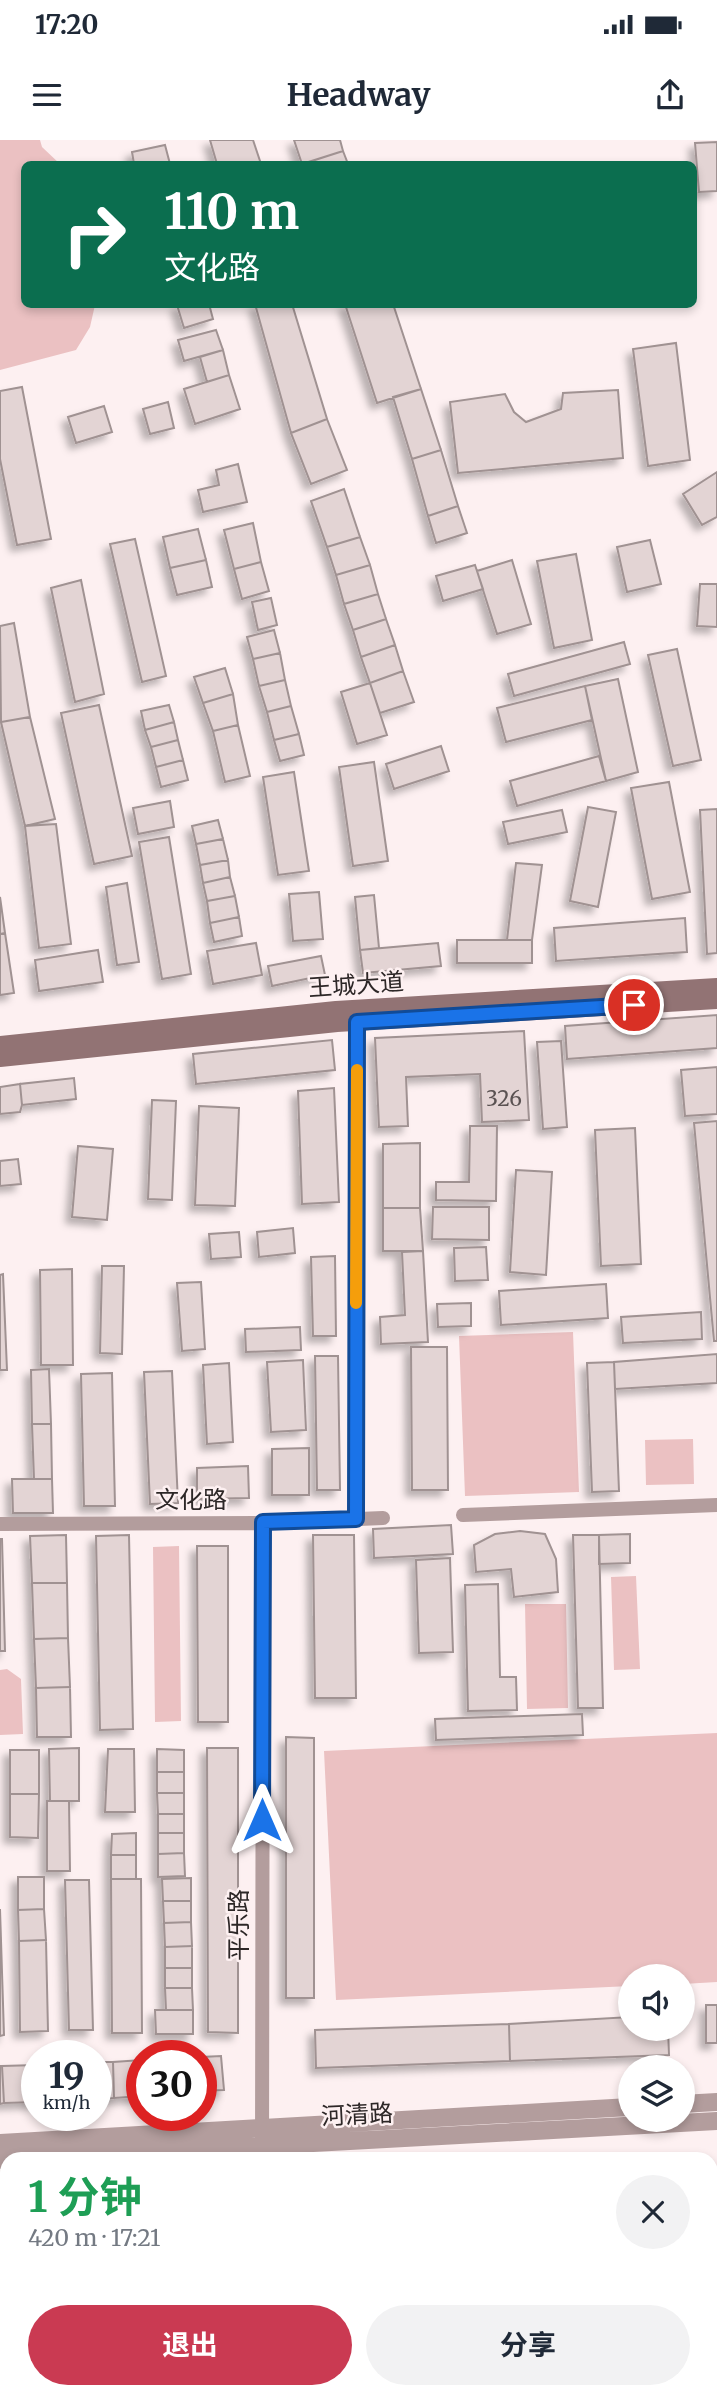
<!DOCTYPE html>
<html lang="zh">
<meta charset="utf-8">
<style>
:root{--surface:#fff;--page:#f2f2f3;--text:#1f2937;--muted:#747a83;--accent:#ca3a52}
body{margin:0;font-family:Merriweather,"Noto Sans SC",serif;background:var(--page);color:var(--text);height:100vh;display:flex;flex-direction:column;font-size:26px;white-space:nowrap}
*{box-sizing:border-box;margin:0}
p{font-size:23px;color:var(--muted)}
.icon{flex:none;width:38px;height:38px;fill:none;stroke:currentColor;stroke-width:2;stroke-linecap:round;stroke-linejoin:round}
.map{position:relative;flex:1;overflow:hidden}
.side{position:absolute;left:0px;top:2012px;width:718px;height:247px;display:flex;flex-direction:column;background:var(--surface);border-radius:21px 21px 0 0;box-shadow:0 4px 10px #0003}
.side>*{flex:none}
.guide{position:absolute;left:21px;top:21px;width:676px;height:147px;border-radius:10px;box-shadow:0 4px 10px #0003;background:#0b6e4f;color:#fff;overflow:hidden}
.buttons{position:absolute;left:618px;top:1824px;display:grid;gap:14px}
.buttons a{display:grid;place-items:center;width:77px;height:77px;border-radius:50%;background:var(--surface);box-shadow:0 4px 10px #0003;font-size:35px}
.speed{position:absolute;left:21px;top:1900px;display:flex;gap:14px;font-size:35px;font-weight:700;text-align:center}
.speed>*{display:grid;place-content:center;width:91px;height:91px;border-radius:50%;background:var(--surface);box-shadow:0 4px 10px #0003;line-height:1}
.speed small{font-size:18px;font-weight:400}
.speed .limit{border:10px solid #d22;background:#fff;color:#111}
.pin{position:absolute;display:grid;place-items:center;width:60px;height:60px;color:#fff;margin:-30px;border:4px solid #fff;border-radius:50%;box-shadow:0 2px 7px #0007}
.me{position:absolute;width:77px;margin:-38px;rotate:0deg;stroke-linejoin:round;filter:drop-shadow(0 0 5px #0008)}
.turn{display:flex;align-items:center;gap:24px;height:147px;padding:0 28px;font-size:32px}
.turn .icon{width:91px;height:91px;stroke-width:2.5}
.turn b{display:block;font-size:49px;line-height:60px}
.round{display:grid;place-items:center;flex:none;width:74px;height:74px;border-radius:37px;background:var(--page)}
.headline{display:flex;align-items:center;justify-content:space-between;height:119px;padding:0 28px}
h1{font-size:42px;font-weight:700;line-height:52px;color:#1e9e55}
.button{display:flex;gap:14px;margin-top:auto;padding:14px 28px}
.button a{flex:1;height:80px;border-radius:42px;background:var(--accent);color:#fff;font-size:28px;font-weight:700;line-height:80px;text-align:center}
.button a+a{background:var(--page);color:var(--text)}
.status{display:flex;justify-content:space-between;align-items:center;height:49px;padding:0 35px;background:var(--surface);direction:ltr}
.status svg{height:19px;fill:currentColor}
header{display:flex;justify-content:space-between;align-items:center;height:91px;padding:0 28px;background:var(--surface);font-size:32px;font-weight:700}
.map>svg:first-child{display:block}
.green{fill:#ebc1c2}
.building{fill:#e3d4d4;stroke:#a09292;stroke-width:2;filter:url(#shadow)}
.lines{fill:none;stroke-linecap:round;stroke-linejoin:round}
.minor{stroke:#b39d9d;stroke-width:14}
.tertiary{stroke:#b39d9d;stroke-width:18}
.secondary{stroke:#927374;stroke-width:18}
.route-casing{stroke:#114b97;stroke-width:18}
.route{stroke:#1a73e8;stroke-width:12}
.slow{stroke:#f59e0b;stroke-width:12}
.labels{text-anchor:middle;stroke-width:5;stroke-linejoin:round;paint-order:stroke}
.number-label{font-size:21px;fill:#5a5252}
.street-label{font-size:24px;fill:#2d2727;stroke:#fdf0f1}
</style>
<div class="status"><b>17:20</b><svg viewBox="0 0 49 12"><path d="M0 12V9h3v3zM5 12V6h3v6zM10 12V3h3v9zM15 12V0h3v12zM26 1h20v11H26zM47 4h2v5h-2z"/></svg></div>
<header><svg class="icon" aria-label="menu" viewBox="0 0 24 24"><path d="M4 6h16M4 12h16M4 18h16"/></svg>Headway<svg class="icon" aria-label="share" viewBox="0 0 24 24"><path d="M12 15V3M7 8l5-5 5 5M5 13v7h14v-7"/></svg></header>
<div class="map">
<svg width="717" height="2258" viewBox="0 0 717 2258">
<defs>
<filter id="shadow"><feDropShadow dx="-6" dy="6" stdDeviation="3.5" flood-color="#0004"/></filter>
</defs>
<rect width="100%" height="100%" fill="#fdf0f1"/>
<path class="green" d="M0 0H40L42 7 60 24H24V164L95 165 90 187 76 210 0 230Z
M573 1192 579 1352 465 1356 459 1196Z
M693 1299 694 1344 646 1345 645 1300Z
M179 1406 181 1581 155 1582 153 1407Z
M636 1436 640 1529 614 1530 611 1437Z
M525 1464H566L568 1568 527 1569Z
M7 1529 21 1539 23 1594 0 1595V1530Z
M717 1593V1842L683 1844 682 1836H630V1846L336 1860 324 1611Z
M44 2252H107V2255L44 2257Z"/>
<path class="building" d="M210 0H253L261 24H217Z
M294 0H340L343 11 302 24Z
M717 2V51L699 52 695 3Z
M165 5 170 24H134L132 12Z
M343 11 348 24H317L315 20Z
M209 164 213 179 184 188 177 165Z
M255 164H292L327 279 291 293Z
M345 164H393L421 249 377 263Z
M216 190 223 210 184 221 178 200Z
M676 203 690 320 648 326 633 209Z
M223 210 229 235 207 242 200 217Z
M229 235 240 269 195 284 184 249Z
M22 247 51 399 17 405 0 319V251Z
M421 249 441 310 412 319 393 257Z
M618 250 623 318 458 333 450 262 505 254 514 272 526 282 561 269 563 253Z
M168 262 174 288 150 294 143 269Z
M104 266 112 292 76 303 68 277Z
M327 279 347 330 311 344 291 293Z
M441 310 458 366 428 376 412 319Z
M238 324 247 362 203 372 198 350 219 345 216 330Z
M717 332V377L702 385 683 354Z
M344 349 360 397 327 407 311 361Z
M458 366 467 393 436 403 428 376Z
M253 383 261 422 234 429 224 390Z
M198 389 206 420 170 428 163 397Z
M360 397 370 425 336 435 327 407Z
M135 399 166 536 142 542 110 404Z
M650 400 661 444 627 452 617 407Z
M576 414 592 500 554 508 537 421Z
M206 420 212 447 177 455 170 428Z
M512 420 531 484 497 494 477 431Z
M261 422 269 451 242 459 234 429Z
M370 425 378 454 344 464 336 435Z
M475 425 483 449 443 461 436 436Z
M81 440 104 554 75 562 51 448Z
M700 444H717V487L697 486Z
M378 454 386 479 353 490 344 464Z
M271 458 277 485 258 490 252 462Z
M386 479 395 505 361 517 353 490Z
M14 483 30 577 1 582 0 486Z
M274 490 280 513 253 519 247 497Z
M624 502 630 524 514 556 508 534Z
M395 505 403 531 370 543 361 517Z
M677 509 701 620 673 626 648 515Z
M280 513 285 540 259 546 253 519Z
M225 528 233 554 203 563 194 537Z
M403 531 414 562 380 573 370 543Z
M618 539 638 632 606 641 585 546Z
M285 540 291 566 267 572 259 546Z
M370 543 387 595 357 604 341 552Z
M585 546 592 580 506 602 497 568Z
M233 554 238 585 213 591 203 563Z
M99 565 132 716 94 724 61 573Z
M169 565 174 582 145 590 141 571Z
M291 566 299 594 274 600 267 572Z
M30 577 55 679 25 686 1 582Z
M174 582 178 600 151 607 145 590Z
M238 585 250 636 225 642 213 591Z
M299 594 304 615 280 621 274 600Z
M178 600 183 620 156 627 151 607Z
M441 606 449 631 394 649 386 624Z
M599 616 606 641 517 666 510 641Z
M183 620 188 640 161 647 156 627Z
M374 622 388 721 353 726 339 627Z
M294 632 309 731 278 735 263 637Z
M669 642 690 752 652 759 631 648Z
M170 661 174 687 138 694 133 668Z
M588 667 616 672 598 767 570 761Z
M717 669V813L707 814 700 670Z
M562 670 567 692 508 704 503 682Z
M218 680 223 699 196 704 192 686Z
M56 684 71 804 39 808 25 686Z
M169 697 191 834 162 839 139 702Z
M223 699 228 720 200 725 196 704Z
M228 720 230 737 203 743 200 725Z
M516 723 542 725 532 800H507Z
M230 737 235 756 207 761 203 743Z
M127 743 139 822 117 825 106 747Z
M319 752 323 799 293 801 289 754Z
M374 755 379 808 360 810 355 757Z
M235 756 239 777 210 783 207 761Z
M0 757 5 793 0 794Z
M239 777 242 796 214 802 210 783Z
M685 778 687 812 556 821 554 788Z
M5 793 14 853 0 855V794Z
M457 800H532V823H457Z
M256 803 262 835 213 844 207 811Z
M438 803 441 826 363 833 360 810Z
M98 810 103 842 39 851 35 820Z
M321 816 325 835 272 846 268 826Z
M717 875V908L567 919 565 886Z
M524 891 529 980 482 982 480 934 406 937 408 986 379 987 375 898Z
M332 900 335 930 196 944 193 914Z
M561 901 567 987 543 989 537 902Z
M717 927V974L685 976 681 930Z
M74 938 76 959 22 965 20 944Z
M20 944 22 965 20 972 0 974V947Z
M334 948 339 1062 302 1064 298 951Z
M152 960 176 961 172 1060 148 1059Z
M199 966 239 968 235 1066 195 1065Z
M717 981V1201H714L694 983Z
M470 986H497L496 1061 436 1060V1042H469Z
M635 988 641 1124 601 1126 595 990Z
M420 1003V1068H383V1004Z
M78 1006 113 1009 107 1080 72 1077Z
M18 1019 21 1044 0 1046V1021Z
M516 1030 552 1032 546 1135 510 1132Z
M433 1067H489V1100L432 1099Z
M383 1068H420L423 1111H383Z
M293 1088 295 1113 259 1117 257 1092Z
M239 1092 241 1117 211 1119 209 1094Z
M486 1107 488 1140 455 1141 454 1108Z
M423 1111 428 1202 381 1204 380 1177 405 1175 402 1112Z
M335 1116 336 1196H313L311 1117Z
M102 1126H124L122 1214 100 1213Z
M72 1129 73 1225H41L40 1130Z
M3 1134 7 1230H0V1135Z
M201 1142 205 1209 182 1211 177 1143Z
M606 1144 608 1178 501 1185 499 1151Z
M471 1163V1186L438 1187 437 1164Z
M701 1172 702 1199 623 1203 621 1177Z
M300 1187 301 1210 246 1212 245 1189Z
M411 1207H447L448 1350H412Z
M717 1214V1243L615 1249 614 1222Z
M315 1216H338L340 1350H317Z
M303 1220 306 1290 271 1292 267 1222Z
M614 1222 619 1351 592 1352 587 1223Z
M229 1223 233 1302 207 1304 203 1225Z
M49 1229 51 1284H32L31 1230Z
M172 1231 178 1363 150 1364 144 1232Z
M112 1233 115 1366H84L81 1234Z
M32 1284H51L52 1339H34Z
M309 1308V1355H272V1309Z
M248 1326 249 1358 197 1359V1328Z
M12 1339H52L53 1373H13Z
M451 1385 453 1414 374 1418 373 1389Z
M520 1391 545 1394 556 1419 558 1452 514 1457 511 1429 476 1432 474 1405 495 1394Z
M630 1394V1423L599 1424V1395Z
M66 1395 67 1443H32L30 1396Z
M129 1395 133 1589 100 1590 96 1396Z
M313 1395H354L356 1558H315Z
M573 1395H599L603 1568H578Z
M0 1399H2L5 1511H0Z
M197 1406H228V1582H198Z
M450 1418 453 1512 419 1513 416 1420Z
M32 1443H67L68 1498 34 1499Z
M498 1444 500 1537H516L517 1570 468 1571 465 1445Z
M68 1498 70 1547 36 1548 34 1499Z
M70 1547 71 1597H37L36 1548Z
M582 1574 583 1595 436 1600 435 1579Z
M286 1597 314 1598V1858H286Z
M79 1608V1661H50L49 1609Z
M207 1608H238V1893L208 1892Z
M108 1609H134L135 1672H105Z
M157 1609 184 1610V1632H157Z
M10 1610H39V1654H10Z
M157 1632H184V1653H157Z
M157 1653H184V1674H158Z
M10 1654H39L38 1698 10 1697Z
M47 1661H69L70 1731H47Z
M158 1674H184V1693H158Z
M136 1693V1715H111L112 1694Z
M158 1693H184V1713L158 1714Z
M184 1713 185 1736 158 1737V1714Z
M111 1715H136V1739H111Z
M18 1737H44V1769L18 1770Z
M191 1738V1761H163L162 1739Z
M111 1739H141L142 1893H112Z
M65 1740H89L93 1890H69Z
M163 1761H191V1782L164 1783Z
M0 1769 4 1895 0 1896Z
M44 1769 46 1800 19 1801 18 1770Z
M191 1782 192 1806 165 1807 164 1783Z
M46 1800 48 1891 20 1892 19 1801Z
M192 1806V1828H165V1807Z
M165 1828H192V1848H165Z
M165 1848H192L193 1870H166Z
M706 1865H717V1903H706Z
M155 1870H193V1894H156Z
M630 1877V1888H668L669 1915 510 1921 509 1884Z
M509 1884 510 1921 316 1928 315 1890Z
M221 1916 224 1950 201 1951V1917Z
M142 1920V1956L114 1958 113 1922Z
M96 1922H113L114 1958 96 1959Z
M37 1925V1962L4 1963 2 1926Z
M0 1926H2L4 1963 0 1964Z
M0 2067H6L7 2080V2240H0Z
M400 2252H440L441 2258H401Z
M473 2252H510V2258H473Z
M658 2252H694V2258H659Z"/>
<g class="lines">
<path class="minor" d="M463 1375 717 1365
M356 1379V873
M0 1384 263 1383 383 1378
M262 2020 263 1383
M270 2252V2258"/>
<path class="tertiary" d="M682 1964 717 1962
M0 2003 630 1967
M0 2020 717 1981"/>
<path class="secondary" d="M0 905 336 870 717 847
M0 918 337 883 717 860"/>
</g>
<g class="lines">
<g class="route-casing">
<path id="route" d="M262 1680 263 1382 356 1379 357 882 634 865"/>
</g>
<use href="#route" class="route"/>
<path class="slow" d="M356 1163 357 930"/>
</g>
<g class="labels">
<g class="number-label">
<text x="504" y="966">326</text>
</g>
<g class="street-label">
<text transform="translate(356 845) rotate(-4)" y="8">王城大道</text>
<text x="191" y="1368">文化路</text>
<text transform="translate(239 1785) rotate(-90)" y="8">平乐路</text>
<text transform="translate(357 1975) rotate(-3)" y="8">河清路</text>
</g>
</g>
</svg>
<div class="buttons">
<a><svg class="icon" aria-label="sound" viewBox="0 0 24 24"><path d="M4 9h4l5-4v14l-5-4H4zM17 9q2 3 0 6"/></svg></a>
<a><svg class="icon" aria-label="layers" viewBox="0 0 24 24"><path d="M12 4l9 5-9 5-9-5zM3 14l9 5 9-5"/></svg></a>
</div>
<div class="speed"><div>19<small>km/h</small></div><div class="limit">30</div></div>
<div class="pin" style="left:634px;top:865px;background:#d93025"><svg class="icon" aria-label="arrive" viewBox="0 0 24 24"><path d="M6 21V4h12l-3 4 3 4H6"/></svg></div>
<svg class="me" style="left:262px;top:1680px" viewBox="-20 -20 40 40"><path d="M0-17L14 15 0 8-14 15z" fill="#1a73e8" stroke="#fff" stroke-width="4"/></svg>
<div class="guide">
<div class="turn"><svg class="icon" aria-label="right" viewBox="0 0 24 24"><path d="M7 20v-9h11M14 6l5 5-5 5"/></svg><div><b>110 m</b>文化路</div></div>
</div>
<section class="side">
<div class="headline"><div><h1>1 分钟</h1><p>420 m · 17:21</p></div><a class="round"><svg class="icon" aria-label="close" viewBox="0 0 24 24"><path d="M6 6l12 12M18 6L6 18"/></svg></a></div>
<div class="button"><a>退出</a><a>分享</a></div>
</section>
</div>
